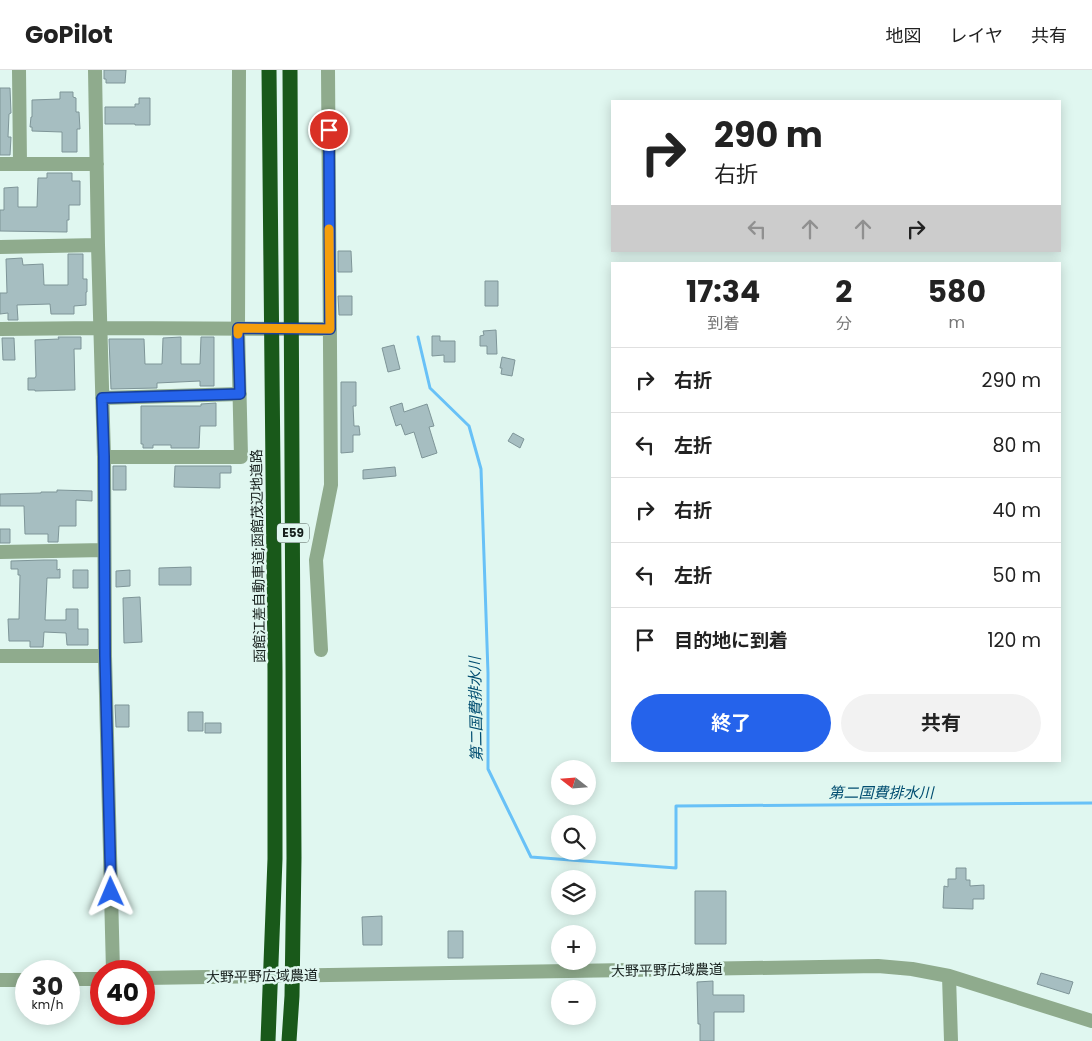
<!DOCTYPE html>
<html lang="ja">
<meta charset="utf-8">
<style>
:root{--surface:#fff;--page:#f2f2f2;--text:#222;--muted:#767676;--line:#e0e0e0;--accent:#2563eb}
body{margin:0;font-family:Poppins,"Noto Sans JP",sans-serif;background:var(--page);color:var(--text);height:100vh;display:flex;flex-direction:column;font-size:19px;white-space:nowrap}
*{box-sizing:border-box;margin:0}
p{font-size:16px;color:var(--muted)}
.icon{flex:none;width:28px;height:28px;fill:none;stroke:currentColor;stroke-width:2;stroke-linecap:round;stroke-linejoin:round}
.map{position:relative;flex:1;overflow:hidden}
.panel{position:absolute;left:611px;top:192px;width:450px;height:500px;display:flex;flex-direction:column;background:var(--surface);border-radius:0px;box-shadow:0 2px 12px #0003}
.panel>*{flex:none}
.banner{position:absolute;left:611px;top:30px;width:450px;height:152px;border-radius:0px;box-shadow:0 2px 12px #0003;background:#fff;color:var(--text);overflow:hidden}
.needle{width:32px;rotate:287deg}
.tools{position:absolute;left:551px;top:690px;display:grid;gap:10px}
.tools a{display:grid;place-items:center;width:45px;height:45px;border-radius:50%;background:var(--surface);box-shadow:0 2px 12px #0003;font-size:25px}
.speed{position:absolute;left:15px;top:890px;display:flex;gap:10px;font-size:25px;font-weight:700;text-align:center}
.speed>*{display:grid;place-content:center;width:65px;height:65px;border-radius:50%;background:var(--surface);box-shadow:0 2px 12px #0003;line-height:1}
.speed small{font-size:12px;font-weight:400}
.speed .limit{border:8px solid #d22;background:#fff;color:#111}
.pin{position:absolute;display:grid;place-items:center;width:42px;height:42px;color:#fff;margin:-21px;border:2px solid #fff;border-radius:50%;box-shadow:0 1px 5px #0007}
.me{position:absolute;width:55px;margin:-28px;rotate:359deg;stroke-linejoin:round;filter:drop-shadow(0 0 4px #0008)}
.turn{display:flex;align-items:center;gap:18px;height:105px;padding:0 20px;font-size:22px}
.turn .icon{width:65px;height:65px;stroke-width:2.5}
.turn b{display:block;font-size:35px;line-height:42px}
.lanes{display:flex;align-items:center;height:48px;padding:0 20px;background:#0003;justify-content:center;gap:25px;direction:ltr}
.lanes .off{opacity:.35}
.eta{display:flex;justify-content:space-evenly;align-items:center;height:85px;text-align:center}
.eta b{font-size:30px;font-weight:700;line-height:35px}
.cta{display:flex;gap:10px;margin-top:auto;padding:10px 20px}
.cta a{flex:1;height:58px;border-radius:30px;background:var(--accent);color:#fff;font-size:20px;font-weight:700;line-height:58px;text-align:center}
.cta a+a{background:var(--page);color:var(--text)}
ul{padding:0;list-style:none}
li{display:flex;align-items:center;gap:15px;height:65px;padding:0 20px;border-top:1px solid var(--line)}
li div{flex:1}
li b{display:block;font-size:19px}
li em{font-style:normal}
header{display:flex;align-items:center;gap:30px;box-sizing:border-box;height:70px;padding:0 25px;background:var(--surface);border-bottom:1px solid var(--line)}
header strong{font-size:24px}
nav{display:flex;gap:28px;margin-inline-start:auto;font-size:18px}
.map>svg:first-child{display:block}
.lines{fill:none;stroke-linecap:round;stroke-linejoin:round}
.stream{stroke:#68c1f7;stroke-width:3}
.building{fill:#a6bec1;stroke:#7e9598}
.minor{stroke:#8fab8d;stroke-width:14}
.highway{stroke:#19591a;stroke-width:15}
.route-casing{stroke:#184099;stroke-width:12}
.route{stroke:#2563eb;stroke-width:9}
.slow{stroke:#f59e0b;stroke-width:9}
.labels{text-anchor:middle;stroke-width:5;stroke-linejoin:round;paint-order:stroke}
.shield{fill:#e0f7f0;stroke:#525f5b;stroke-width:1}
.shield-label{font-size:12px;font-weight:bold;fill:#151e1b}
.street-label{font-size:14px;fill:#151e1b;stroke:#e0f7f0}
.water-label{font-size:15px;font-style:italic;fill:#014d70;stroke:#e0f7f0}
</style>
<header>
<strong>GoPilot</strong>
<nav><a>地図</a><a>レイヤ</a><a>共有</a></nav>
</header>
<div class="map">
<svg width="1092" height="971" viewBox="0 0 1092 971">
<rect width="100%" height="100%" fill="#e0f7f0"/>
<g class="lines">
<path class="stream" d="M418 267 430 318 469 356 481 399 488 603V699L531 787 676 798V736L1092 733"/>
</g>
<path class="building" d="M104 0H126L125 13H106V9H104Z
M0 18H10L11 43 9 44 8 67H11L10 85H0Z
M60 22H73V27L76 28V42H79L80 59H77V82H62V62L32 61V57H30L31 47H32V30L60 29Z
M139 28H150V55H135V54H105V37H135V34H139Z
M47 103H72V111H80V135H69V150H67V162L0 161V140H4V118L18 117V137H37L38 108H47Z
M338 181H351L352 202H338Z
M68 184H83V209H87V222H86V235L74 236V244H51L50 234 17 235 18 250H8V243L0 244V223H7L6 189 22 188 23 195 43 194 44 215H68Z
M485 211H498V236H485Z
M338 226H352V245H339Z
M496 260 497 284H487V276H480V266L484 265 483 261Z
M432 266H440V271H455V292H444V285L432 286Z
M58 267H81V279H74L75 320 35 321V320H28V308H35L36 306 35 270 59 269Z
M181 267V294H200L201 267H214V316H200V311L157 313V318L111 319 109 269H144L145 294H162L163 268Z
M2 268H14L15 290H3Z
M394 275 400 299 388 302 382 278Z
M502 287 515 290 512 306 501 304 502 298H500Z
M341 312H356V336H353L354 356H359L360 365H353V382L341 383Z
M216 333V356H200L199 378H171V375H153V378H143V374H141V336H201V334Z
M402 333 404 342 427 334 434 356 429 357 437 383 422 388 414 362 405 365 401 354 396 356 390 337Z
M513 363 524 369 520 378 508 371Z
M113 396H126V420H113Z
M175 396H231V403H220V418L174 417Z
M395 397 396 406 363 409V400Z
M57 420 92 421V431L76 430V456H59L58 472H48V464H25L24 436H0V424L41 423V422H57Z
M0 459H10V473H0Z
M44 490H57V500L60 499V508H47L45 550H66V539H78V559H88V575H67L66 563 44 562 43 577H30V571H9L8 549H19L20 505H18V499H11V491Z
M191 497V515H159V498Z
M73 500H88V518H73Z
M130 500V516L116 517V501Z
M140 527 142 572 124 573 123 528Z
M115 635H129V657H116Z
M188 642H203V661H188Z
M205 653H221V663H205Z
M956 798H966V810H970V816L984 815V829H973V839L943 838 944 816 948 817V809H956Z
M695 821H726V874H695Z
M382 846V875H363L362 847Z
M448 861H463V888H448Z
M1041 903 1073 912 1069 924 1037 914Z
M713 911V925H744V942H714V971H700V954H698L697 912Z"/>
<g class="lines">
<path class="minor" d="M19 0 20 94
M95 0 98 175 104 387 105 586 113 901
M0 94H97
M0 177 98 175
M0 259 100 258 330 259
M102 328 240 324
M104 387H241L238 258 239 0
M0 482 104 480
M321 580 316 490 331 415 328 0
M0 586H105
M949 906 951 971
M144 908 878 896 912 899 949 906 1092 951
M69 909H101
M0 910H26"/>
<path class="highway" d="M268 971 275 789V601L269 0
M289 971 292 926 294 788 290 0"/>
</g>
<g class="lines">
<g class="route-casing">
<path id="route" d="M111 822 105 586 104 387 102 328 240 324 238 258 330 259 329 60"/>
</g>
<use href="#route" class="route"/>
<path class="slow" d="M238 264V258L330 259 329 159"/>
</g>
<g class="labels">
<rect class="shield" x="277" y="453.5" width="32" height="19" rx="4"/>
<g class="shield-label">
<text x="293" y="467">E59</text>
</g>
<g class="street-label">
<text transform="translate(258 486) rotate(-91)" y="5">函館江差自動車道;函館茂辺地道路</text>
<text transform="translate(667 900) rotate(-1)" y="5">大野平野広域農道</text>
<text transform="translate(262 906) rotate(-1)" y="5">大野平野広域農道</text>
</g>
<g class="water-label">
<text transform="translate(476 639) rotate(-91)" y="5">第二国費排水川</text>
<text x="881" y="728">第二国費排水川</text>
</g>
</g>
</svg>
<div class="tools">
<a><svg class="needle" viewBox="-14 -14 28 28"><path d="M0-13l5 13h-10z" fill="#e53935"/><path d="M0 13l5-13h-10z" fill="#767676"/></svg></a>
<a><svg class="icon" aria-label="search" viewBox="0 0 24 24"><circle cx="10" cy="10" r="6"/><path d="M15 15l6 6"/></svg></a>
<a><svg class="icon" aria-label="layers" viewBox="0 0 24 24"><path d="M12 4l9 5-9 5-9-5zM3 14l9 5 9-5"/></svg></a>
<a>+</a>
<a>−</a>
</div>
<div class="speed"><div>30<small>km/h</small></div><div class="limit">40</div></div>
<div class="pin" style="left:329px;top:60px;background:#d93025"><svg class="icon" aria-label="arrive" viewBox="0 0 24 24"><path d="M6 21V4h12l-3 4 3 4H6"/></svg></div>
<svg class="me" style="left:111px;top:822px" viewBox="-20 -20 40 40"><path d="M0-17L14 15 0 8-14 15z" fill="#2563eb" stroke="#fff" stroke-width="4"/></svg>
<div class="banner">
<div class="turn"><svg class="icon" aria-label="right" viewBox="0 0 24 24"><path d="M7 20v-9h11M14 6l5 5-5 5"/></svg><div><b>290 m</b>右折</div></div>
<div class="lanes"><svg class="icon off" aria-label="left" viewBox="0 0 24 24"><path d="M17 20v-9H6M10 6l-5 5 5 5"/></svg><svg class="icon off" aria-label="ahead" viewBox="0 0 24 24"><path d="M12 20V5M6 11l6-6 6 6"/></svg><svg class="icon off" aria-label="ahead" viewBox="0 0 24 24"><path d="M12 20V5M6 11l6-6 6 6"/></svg><svg class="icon" aria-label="right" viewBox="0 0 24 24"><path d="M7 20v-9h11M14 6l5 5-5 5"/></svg></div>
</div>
<section class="panel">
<div class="eta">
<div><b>17:34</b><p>到着</p></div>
<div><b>2</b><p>分</p></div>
<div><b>580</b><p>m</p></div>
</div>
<ul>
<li><svg class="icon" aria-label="right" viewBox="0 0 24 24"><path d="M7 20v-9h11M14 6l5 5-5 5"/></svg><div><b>右折</b></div><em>290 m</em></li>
<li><svg class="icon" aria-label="left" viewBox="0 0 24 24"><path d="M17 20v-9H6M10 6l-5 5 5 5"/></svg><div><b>左折</b></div><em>80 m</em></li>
<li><svg class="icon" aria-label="right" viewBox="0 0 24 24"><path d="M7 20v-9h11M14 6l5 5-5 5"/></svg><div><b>右折</b></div><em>40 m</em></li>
<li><svg class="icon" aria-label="left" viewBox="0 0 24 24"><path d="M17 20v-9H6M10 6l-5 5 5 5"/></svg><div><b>左折</b></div><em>50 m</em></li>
<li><svg class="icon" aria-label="arrive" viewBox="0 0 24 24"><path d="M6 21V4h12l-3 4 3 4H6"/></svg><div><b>目的地に到着</b></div><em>120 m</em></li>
</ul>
<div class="cta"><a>終了</a><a>共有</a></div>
</section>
</div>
